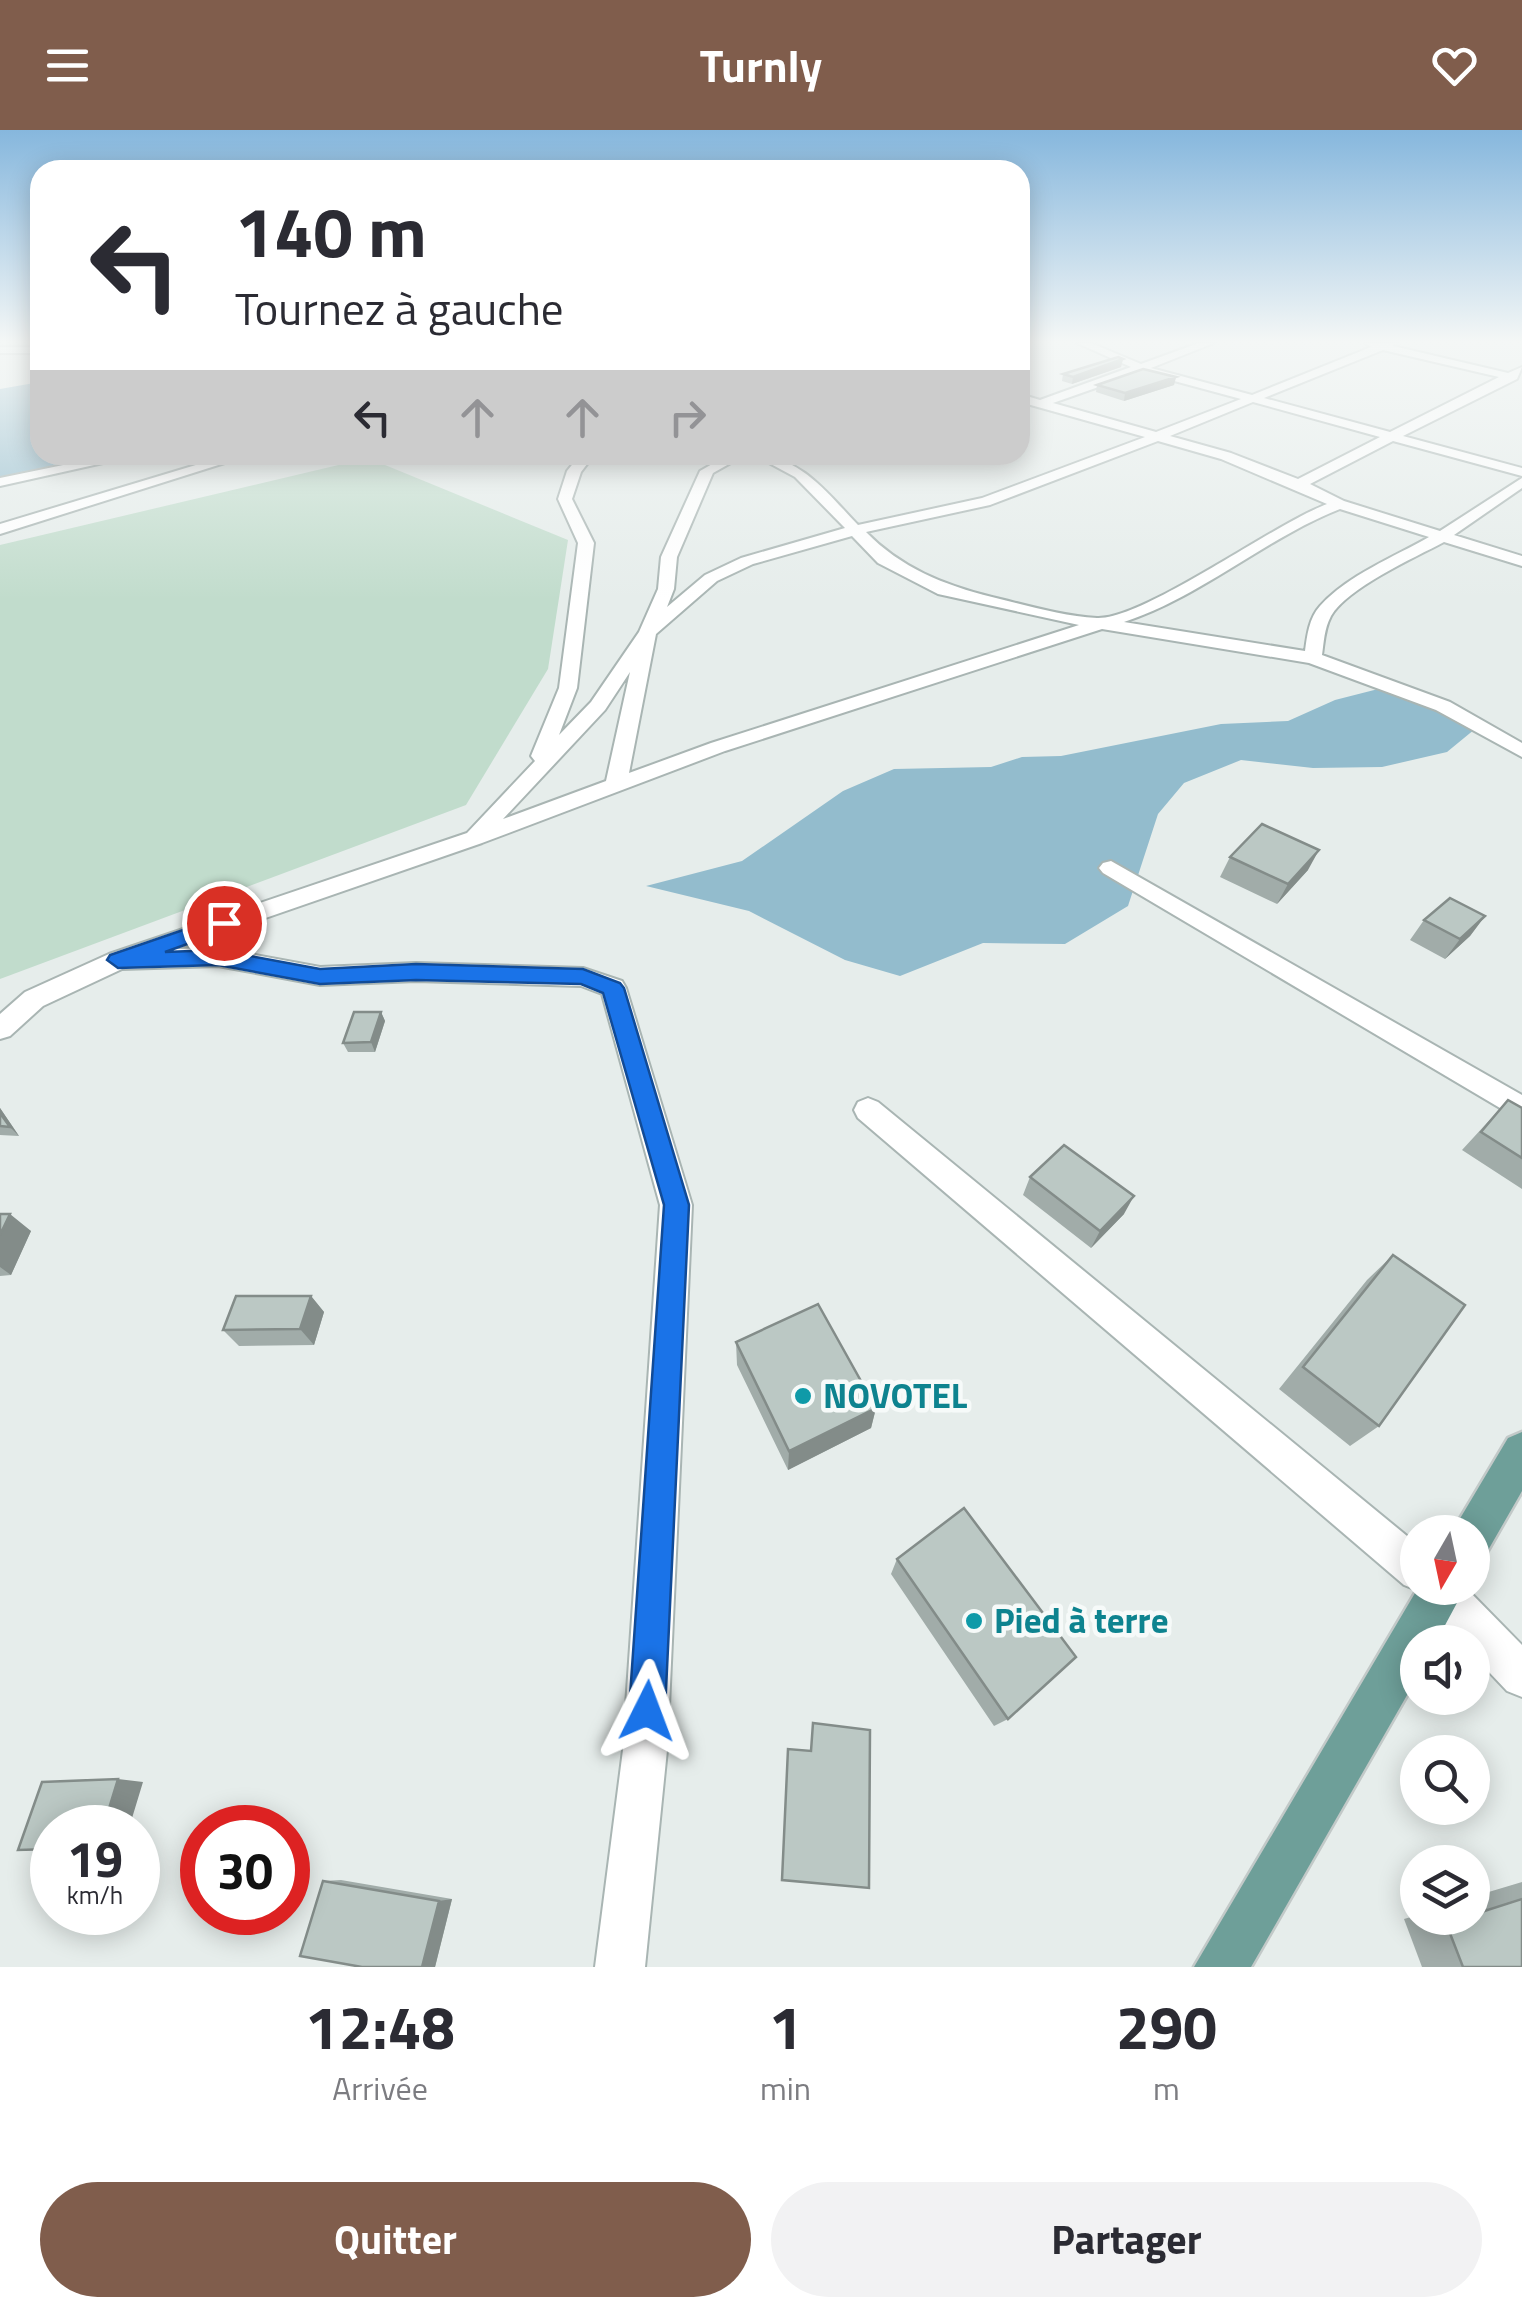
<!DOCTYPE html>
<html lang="fr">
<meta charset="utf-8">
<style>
:root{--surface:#fff;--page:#f2f2f3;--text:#2b2b33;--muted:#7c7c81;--accent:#805d4c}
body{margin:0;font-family:"Titillium Web",sans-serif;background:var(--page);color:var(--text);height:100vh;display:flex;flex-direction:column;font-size:38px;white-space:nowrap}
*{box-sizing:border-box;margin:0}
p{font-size:32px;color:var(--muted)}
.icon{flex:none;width:55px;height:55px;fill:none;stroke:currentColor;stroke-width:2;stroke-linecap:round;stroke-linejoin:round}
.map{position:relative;height:1837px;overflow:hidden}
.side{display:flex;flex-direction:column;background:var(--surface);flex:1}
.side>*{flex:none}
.hud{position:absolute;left:30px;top:30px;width:1000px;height:305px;border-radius:30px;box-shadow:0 5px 25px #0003;background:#fff;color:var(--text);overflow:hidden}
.needle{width:65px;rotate:189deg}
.tools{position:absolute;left:1400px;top:1385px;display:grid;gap:20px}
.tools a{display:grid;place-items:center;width:90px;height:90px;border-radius:50%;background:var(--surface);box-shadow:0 5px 25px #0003;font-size:50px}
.speed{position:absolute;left:30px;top:1675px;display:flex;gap:20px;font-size:50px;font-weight:700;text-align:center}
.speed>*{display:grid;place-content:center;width:130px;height:130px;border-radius:50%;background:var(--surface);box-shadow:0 5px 25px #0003;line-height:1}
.speed small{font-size:25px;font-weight:400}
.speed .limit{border:15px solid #d22;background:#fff;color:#111}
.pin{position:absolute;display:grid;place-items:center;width:85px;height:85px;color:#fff;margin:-42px;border:5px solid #fff;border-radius:50%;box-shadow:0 2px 10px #0007}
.me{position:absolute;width:110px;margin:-55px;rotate:3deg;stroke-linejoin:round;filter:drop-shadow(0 0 8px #0008)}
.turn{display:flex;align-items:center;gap:35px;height:210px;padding:0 40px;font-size:45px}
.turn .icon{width:130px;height:130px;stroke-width:2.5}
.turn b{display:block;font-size:70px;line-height:85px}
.lanes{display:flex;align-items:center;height:95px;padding:0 40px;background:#0003;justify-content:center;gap:50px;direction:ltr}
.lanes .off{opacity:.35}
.eta{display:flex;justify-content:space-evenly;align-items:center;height:170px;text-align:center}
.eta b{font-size:60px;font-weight:700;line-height:70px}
.primary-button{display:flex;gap:20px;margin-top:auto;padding:20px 40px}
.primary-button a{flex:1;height:115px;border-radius:60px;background:var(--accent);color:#fff;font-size:40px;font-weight:700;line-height:115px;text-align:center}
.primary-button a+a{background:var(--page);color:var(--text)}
header{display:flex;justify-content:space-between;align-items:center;height:130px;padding:0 40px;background:var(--accent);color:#fff;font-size:45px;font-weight:700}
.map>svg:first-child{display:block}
.green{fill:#c1dccc}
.water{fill:#93bccd}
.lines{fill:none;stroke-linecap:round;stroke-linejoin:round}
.minor-casing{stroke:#a9b5b3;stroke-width:4}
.primary-casing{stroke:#c2c9c8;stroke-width:5}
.minor{fill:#fff;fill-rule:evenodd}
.primary{fill:#6e9f99;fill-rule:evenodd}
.wall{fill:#a1aca9}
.shaded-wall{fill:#838c89}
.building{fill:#bbc8c4;stroke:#838c89;stroke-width:2.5}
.route{fill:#1a73e8;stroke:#114b97;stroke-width:2.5}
.culture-dot{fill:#0f9aa8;stroke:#f6faf9;stroke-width:4}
.labels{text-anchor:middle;stroke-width:9;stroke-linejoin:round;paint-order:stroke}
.near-culture-label{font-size:35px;font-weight:bold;fill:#0d838f;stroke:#f6faf9;text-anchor:start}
</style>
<header><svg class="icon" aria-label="menu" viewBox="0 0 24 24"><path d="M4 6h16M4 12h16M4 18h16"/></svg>Turnly<svg class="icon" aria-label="heart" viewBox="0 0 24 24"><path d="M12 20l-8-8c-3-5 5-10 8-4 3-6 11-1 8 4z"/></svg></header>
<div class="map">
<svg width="1522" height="1837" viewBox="0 0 1522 1837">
<rect width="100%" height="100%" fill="#e6edeb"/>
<path class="green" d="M368 328 568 410 548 539 466 675 0 849V415Z"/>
<path class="water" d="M40 252V325H122L0 349V259Z
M1386 557 1475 599 1447 622 1382 637 1313 638 1241 630 1184 653 1158 684 1128 776 1065 814 983 813 900 846 845 830 749 781 646 756 742 731 843 661 894 639 991 637 1022 627 1061 626 1221 594 1288 591 1335 570Z"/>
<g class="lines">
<g class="minor-casing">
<path id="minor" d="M1077 213H1091L1141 234 1199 213H1214L1151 238 1252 265 1371 217 1365 213H1396L1393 216 1508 243 1522 237 1517 249 1403 306 1522 338V346L1393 311 1310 354 1344 371 1440 401 1522 348V358L1454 405 1522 426V436L1444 412C1414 428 1347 458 1331 486 1324 499 1324 512 1322 525L1450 572 1522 613V627L1436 580 1309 533 1102 499 725 621 482 713 176 819 218 818 320 837 416 833 583 838 622 851 626 858 692 1075 667 1620 645 1837H595L623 1620 660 1075 602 864 581 856 416 851 320 855 218 836 122 839 43 876 10 906 0 909V884L25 862 109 824 467 703 535 631 531 626 559 558 578 413 558 369 567 341 580 325H594L581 342 572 369 594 413 577 558 559 605 591 572 639 502 658 459 661 427 700 341 728 325H745L713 343 677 427 674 459 667 477 705 445 741 428 845 398 795 347 754 325C800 325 829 365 858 395L982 368 1145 307 1020 272V264L1040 270 1131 237ZM1383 220 1499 247 1390 302 1264 268ZM1141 242 1241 269 1156 302 1053 273ZM1253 272 1380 307 1298 349 1231 323 1170 306ZM1158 311 1221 329 1327 374C1272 395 1143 490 1097 488 1062 486 1026 475 992 467 944 455 901 438 866 402L990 375ZM1340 379 1429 407C1394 427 1348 445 1320 476 1309 488 1307 506 1305 521L1124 492C1201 467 1264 409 1340 379ZM852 406 878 433 938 464 1079 495 711 613 629 643 656 504 717 451 753 434ZM630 542 606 651 503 689 605 580Z
M0 217H40V223H0Z
M112 325H139L0 356V348Z
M229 325H250L0 404V394Z
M1111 731 1522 965V991L1103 743 1099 738 1103 733Z
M868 968 878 972 1418 1415V1458H1466L1522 1515V1567L1507 1561 1472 1524V1512H1461L1424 1472 1419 1461 1404 1455 858 988 854 980 858 972Z"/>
</g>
<g class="primary-casing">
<path id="primary" d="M1522 1302V1361L1487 1422 1472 1428V1402H1452L1508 1308Z
M1418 1458H1465L1436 1512H1418V1546L1251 1837H1194Z"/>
</g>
<use href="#minor" class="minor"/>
<use href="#primary" class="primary"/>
</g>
<path class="wall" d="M1123 229 1121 237 1072 254 1062 251 1063 244Z
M1176 247 1174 255 1124 271 1096 262 1097 255Z
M1230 727 1308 740 1277 774 1220 747Z
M1485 786 1470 806 1445 829 1410 810 1424 790Z
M381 882 385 891 375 922H348L343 913Z
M1508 970 1522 978V1059L1462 1020Z
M0 978 19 1006 0 1005Z
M1030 1047 1124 1084 1091 1118 1023 1065Z
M0 1084 31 1101 11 1145 0 1146Z
M1393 1125 1379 1296 1350 1316 1279 1259 1367 1150Z
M311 1166 324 1182 314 1215 239 1216 223 1200Z
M736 1212 876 1278 871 1298 788 1340 737 1235Z
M897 1429 1008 1589 994 1596 891 1444Z
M341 1750 452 1769 435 1837 323 1751Z
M1522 1752V1837H1422L1404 1789 1418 1785V1788H1472V1767Z"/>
<path class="shaded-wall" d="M1123 229 1121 237 1072 254 1073 247Z
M1176 247 1174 255 1124 271 1125 263Z
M1319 720 1308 740 1277 774 1288 754Z
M1485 786 1470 806 1445 829 1460 809Z
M381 882 385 891 375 922 371 912Z
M0 978 19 1006 10 997 0 983Z
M1134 1066 1124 1084 1091 1118 1100 1101Z
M10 1084 31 1101 11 1145 0 1137V1105Z
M311 1166 324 1182 314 1215 300 1199Z
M876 1278 871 1298 788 1340 789 1321Z
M118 1649 143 1652 129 1698H103Z
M452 1769 435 1837H422L439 1771Z"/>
<path class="building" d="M1118 227 1123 229 1073 247 1063 244Z
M1143 239 1176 247 1125 263 1097 255Z
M1262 694 1319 720 1288 754 1230 727Z
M1450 768 1485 786 1460 809 1424 790Z
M354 882H381L371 912 343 913Z
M1508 970 1522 978V1028L1481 1002Z
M0 983 10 997 0 996Z
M1064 1015 1134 1066 1100 1101 1030 1047Z
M0 1084H10L0 1105Z
M1393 1125 1465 1175 1379 1296 1303 1237Z
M236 1166H311L300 1199 223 1200Z
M818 1174 876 1278 789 1321 736 1212Z
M964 1378 1076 1527 1008 1589 897 1429Z
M813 1593 870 1600 869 1758 782 1750 788 1619 811 1621Z
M118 1649 103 1698H52V1719L18 1720 42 1652Z
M323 1751 439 1771 422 1837H362L300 1826Z
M1522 1769V1837H1463L1446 1793 1463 1788H1472V1785Z"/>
<linearGradient id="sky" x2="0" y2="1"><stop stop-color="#86b7dd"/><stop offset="0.45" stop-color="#f4f7f6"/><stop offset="1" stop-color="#f4f7f6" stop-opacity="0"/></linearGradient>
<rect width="1522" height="470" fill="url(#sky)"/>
<path class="route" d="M224 786 235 793 232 798 165 822 218 820 320 839 416 834 583 839 620 853 624 858 689 1075 665 1581 660 1593 647 1599 635 1593 629 1581 664 1075 603 863 581 854 416 850 320 854 218 835 118 838 107 830 110 825Z"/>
<g class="culture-dot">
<circle cx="803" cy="1266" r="10"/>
<circle cx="974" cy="1491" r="10"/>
</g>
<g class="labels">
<g class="near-culture-label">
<text x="823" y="1278">NOVOTEL</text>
<text x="994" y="1503">Pied à terre</text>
</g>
</g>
</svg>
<div class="tools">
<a><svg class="needle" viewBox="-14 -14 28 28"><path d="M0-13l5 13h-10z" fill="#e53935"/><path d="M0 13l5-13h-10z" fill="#7c7c81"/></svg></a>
<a><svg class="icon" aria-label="sound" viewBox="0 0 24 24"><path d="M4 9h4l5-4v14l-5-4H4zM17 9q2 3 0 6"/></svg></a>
<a><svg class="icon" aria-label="search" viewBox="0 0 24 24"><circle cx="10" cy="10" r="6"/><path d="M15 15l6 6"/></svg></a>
<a><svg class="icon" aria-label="layers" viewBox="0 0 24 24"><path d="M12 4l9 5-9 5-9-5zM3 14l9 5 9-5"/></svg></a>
</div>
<div class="speed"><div>19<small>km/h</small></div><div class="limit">30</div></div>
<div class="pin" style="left:224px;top:793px;background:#d93025"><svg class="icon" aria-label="arrive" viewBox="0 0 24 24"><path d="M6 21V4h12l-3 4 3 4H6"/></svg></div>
<svg class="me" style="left:647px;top:1581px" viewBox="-20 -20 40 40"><path d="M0-17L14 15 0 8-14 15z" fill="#1a73e8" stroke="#fff" stroke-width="4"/></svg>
<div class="hud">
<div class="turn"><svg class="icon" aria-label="left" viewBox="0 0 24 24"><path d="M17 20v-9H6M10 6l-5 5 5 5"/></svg><div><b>140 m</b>Tournez à gauche</div></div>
<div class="lanes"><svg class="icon" aria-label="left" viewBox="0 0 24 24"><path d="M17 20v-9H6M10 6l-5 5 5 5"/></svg><svg class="icon off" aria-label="ahead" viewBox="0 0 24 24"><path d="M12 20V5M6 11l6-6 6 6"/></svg><svg class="icon off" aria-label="ahead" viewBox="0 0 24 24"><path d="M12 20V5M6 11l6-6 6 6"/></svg><svg class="icon off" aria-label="right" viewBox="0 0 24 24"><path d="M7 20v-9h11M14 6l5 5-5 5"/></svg></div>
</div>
</div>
<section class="side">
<div class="eta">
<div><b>12:48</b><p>Arrivée</p></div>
<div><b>1</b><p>min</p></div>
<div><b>290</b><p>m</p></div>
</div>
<div class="primary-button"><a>Quitter</a><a>Partager</a></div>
</section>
